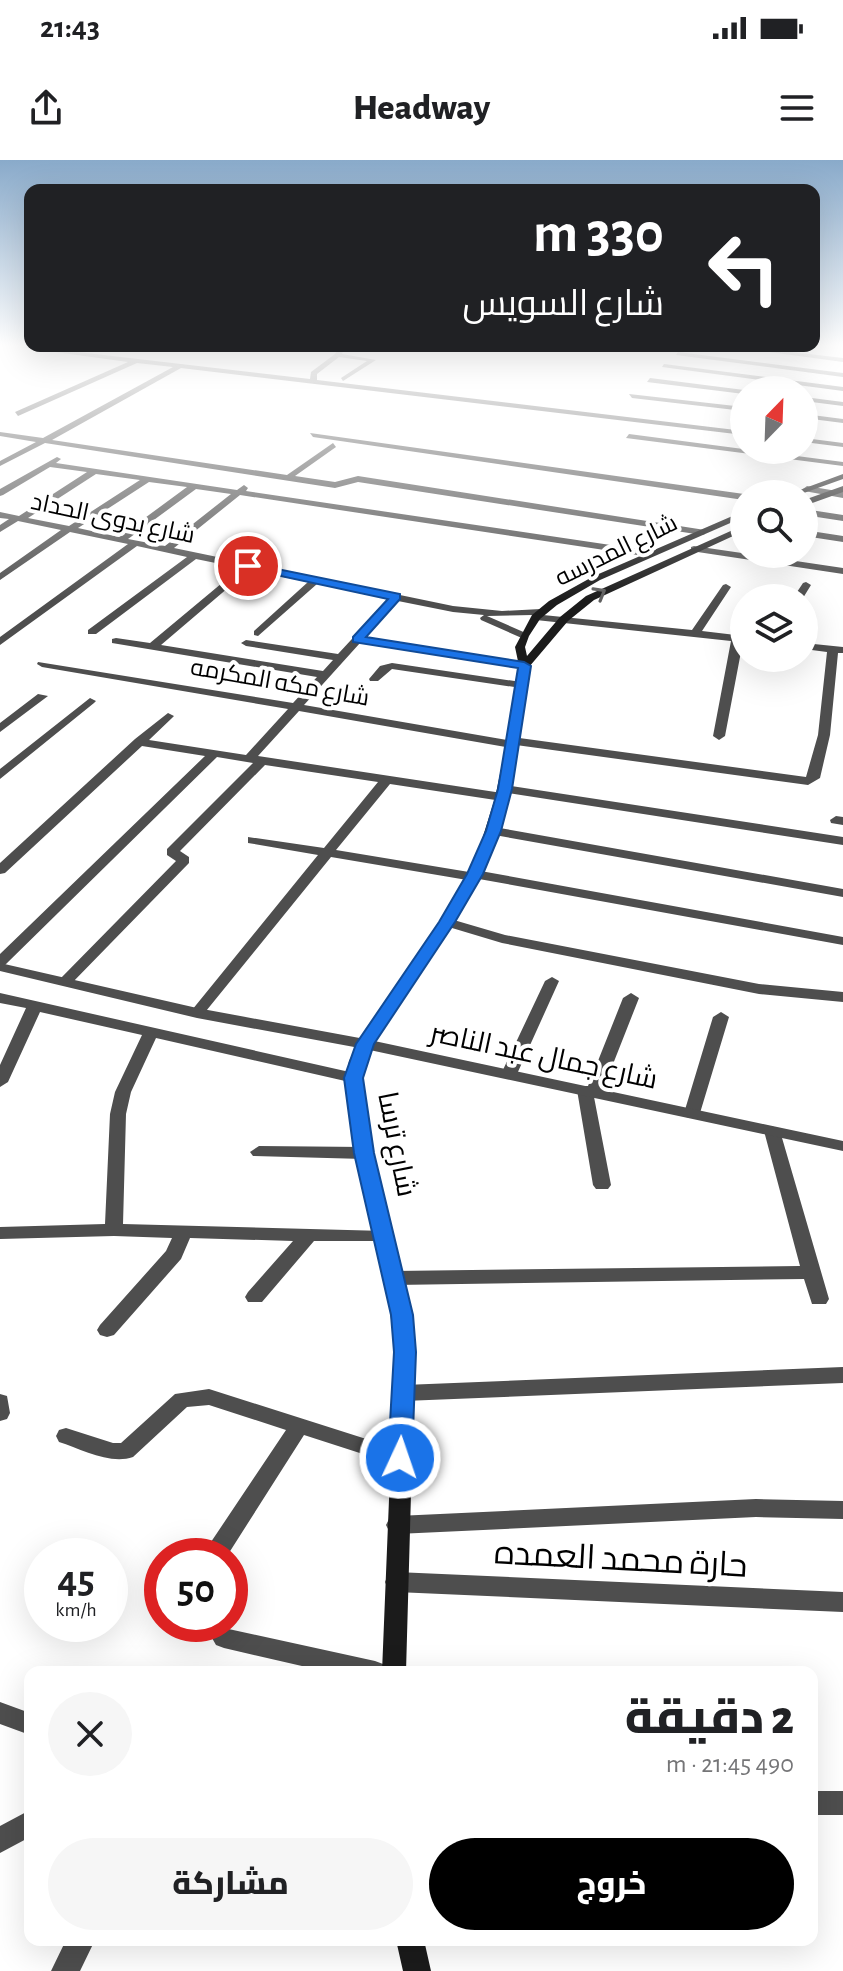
<!DOCTYPE html>
<html lang="ar">
<meta charset="utf-8">
<style>
:root{--surface:#fff;--page:#f6f6f6;--text:#202124;--muted:#757577;--accent:#000}
body{margin:0;font-family:"Alegreya Sans",Cairo,sans-serif;background:var(--page);color:var(--text);direction:rtl;height:100vh;display:flex;flex-direction:column;font-size:30px;white-space:nowrap}
*{box-sizing:border-box;margin:0}
p{font-size:26px;color:var(--muted)}
.icon{flex:none;width:44px;height:44px;fill:none;stroke:currentColor;stroke-width:2;stroke-linecap:round;stroke-linejoin:round}
.map{position:relative;flex:1;overflow:hidden;direction:ltr}
.drawer{position:absolute;left:24px;top:1506px;width:794px;height:280px;display:flex;flex-direction:column;background:var(--surface);border-radius:16px;box-shadow:0 8px 32px #0002;direction:rtl}
.drawer>*{flex:none}
.top-card{position:absolute;left:24px;top:24px;width:796px;height:168px;border-radius:16px;box-shadow:0 8px 32px #0002;direction:rtl;background:#202124;color:#fff;overflow:hidden}
.needle{width:52px;rotate:23deg}
.fabs{position:absolute;left:730px;top:216px;display:grid;gap:16px}
.fabs a{display:grid;place-items:center;width:88px;height:88px;border-radius:50%;background:var(--surface);box-shadow:0 8px 32px #0002;font-size:40px}
.speed{position:absolute;left:24px;top:1378px;display:flex;gap:16px;font-size:40px;font-weight:700;text-align:center}
.speed>*{display:grid;place-content:center;width:104px;height:104px;border-radius:50%;background:var(--surface);box-shadow:0 8px 32px #0002;line-height:1}
.speed small{font-size:20px;font-weight:400}
.speed .limit{border:12px solid #d22;background:#fff;color:#111}
.pin{position:absolute;display:grid;place-items:center;width:68px;height:68px;color:#fff;margin:-34px;border:4px solid #fff;border-radius:50%;box-shadow:0 2px 8px #0007}
.me{position:absolute;width:88px;margin:-44px;rotate:3deg;stroke-linejoin:round;filter:drop-shadow(0 0 6px #0008)}
.turn{display:flex;align-items:center;gap:28px;height:168px;padding:0 24px;font-size:36px}
.turn .icon{width:104px;height:104px;stroke-width:2.5}
.turn b{display:block;font-size:56px;line-height:68px}
.round{display:grid;place-items:center;flex:none;width:84px;height:84px;border-radius:42px;background:var(--page)}
.head{display:flex;align-items:center;justify-content:space-between;height:136px;padding:0 24px}
h1{font-size:48px;font-weight:800;line-height:60px}
.button{display:flex;gap:16px;margin-top:auto;padding:16px 24px}
.button a{flex:1;height:92px;border-radius:48px;background:var(--accent);color:#fff;font-size:32px;font-weight:800;line-height:92px;text-align:center}
.button a+a{background:var(--page);color:var(--text)}
.status{display:flex;justify-content:space-between;align-items:center;height:56px;padding:0 40px;background:var(--surface);direction:ltr}
.status svg{height:22px;fill:currentColor}
header{display:flex;justify-content:space-between;align-items:center;height:104px;padding:0 24px;background:var(--surface);font-size:36px;font-weight:800}
.map>svg:first-child{display:block}
.lines{fill:none;stroke-linecap:round;stroke-linejoin:round}
.pedestrian{fill:#4e4e4e;fill-rule:evenodd}
.minor{fill:#4e4e4e;fill-rule:evenodd}
.tertiary{fill:#4e4e4e;fill-rule:evenodd}
.secondary{fill:#1b1b1b;fill-rule:evenodd}
.oneway{stroke:#5f5f5f}
.route{fill:#1a73e8;stroke:#114b97;stroke-width:2}
.labels{text-anchor:middle;stroke-width:8;stroke-linejoin:round;paint-order:stroke}
.far-street-label{font-size:24px;fill:#000;stroke:#fff}
.street-label{font-size:28px;fill:#000;stroke:#fff}
.near-street-label{font-size:34px;fill:#000;stroke:#fff}
</style>
<div class="status"><b>21:43</b><svg viewBox="0 0 49 12"><path d="M0 12V9h3v3zM5 12V6h3v6zM10 12V3h3v9zM15 12V0h3v12zM26 1h20v11H26zM47 4h2v5h-2z"/></svg></div>
<header><svg class="icon" aria-label="menu" viewBox="0 0 24 24"><path d="M4 6h16M4 12h16M4 18h16"/></svg>Headway<svg class="icon" aria-label="share" viewBox="0 0 24 24"><path d="M12 15V3M7 8l5-5 5 5M5 13v7h14v-7"/></svg></header>
<div class="map">
<svg width="843" height="1811" viewBox="0 0 843 1811">
<rect width="100%" height="100%" fill="#fff"/>
<g class="lines">
<path class="pedestrian" d="M447 758 505 775 759 824 843 832V842L759 834 502 783 442 765 440 762 442 759Z"/>
<path class="minor" d="M19 187H35L310 219 311 212 335 194 340 187H344L342 194 376 200 343 221 341 218 367 201 339 197 317 214V220L744 271V275L181 208 52 280 287 315 333 283 336 287 295 316 335 322 358 316 705 370V374L702 375 358 322 335 328 45 283 0 306V301L36 282 0 276V272L43 278 173 207 137 203 18 256 15 252 128 202Z
M733 187H749L843 198V202Z
M678 192 843 213V217L676 195Z
M664 204 843 227V231L662 207Z
M650 218 744 230H745L744 234 647 222Z
M629 234 744 247V251L632 238Z
M804 237 843 242V246L804 241Z
M804 254 843 259V263L804 258Z
M310 273 744 334V340L313 277Z
M629 274 843 302V306L626 278Z
M804 278 843 283V287L804 282Z
M57 297 61 299 56 303 237 330 244 325 248 328 246 331 651 391 656 394 651 397 240 335 174 388 453 446 502 451 541 449 546 452 543 455 692 470 723 425 726 424 731 427 702 471 744 476 725 576 719 580 713 576 731 481 536 460 532 459V455L487 456 528 474V478L524 479 481 460 480 458 484 455 453 452 398 441 365 477 524 503 529 506 524 509 360 483 304 545 507 580 512 577 806 617 818 575 827 492 804 489V483L843 487V493H838L830 575 820 618 808 625 516 585 511 588 299 551 258 596 502 633 508 637 502 641 390 624 336 690 469 712 475 710 843 777V785L479 719 473 721 331 697 202 856H192L189 853 192 850 318 695 248 683V677L324 688 378 622 265 605 180 691 189 697V703L70 825H60L58 822 60 819 176 701 167 695V689L253 603 217 597 5 805 0 806V794L205 596 142 586 5 713 0 714V703L135 579 168 553 174 556 172 558 149 580 246 595 288 549 42 507 37 504 38 502 293 543 317 517 112 483V479L116 478 150 483 240 408 196 399 96 474H88V470L187 397 137 386 0 485V477L128 384 70 372 0 420V413L61 370 18 361 0 372V365L9 359 0 358V352L19 356 87 312 50 307 3 335 0 336V329ZM96 314 140 320 69 366 28 358ZM149 322 187 327 119 377 78 368ZM196 329 231 334 165 386 128 379ZM249 410 308 422 254 471V475L258 476 317 424 389 439 338 494 246 480 241 483 246 486 333 500 323 511 161 485Z
M807 326 843 332V338L804 331 803 329Z
M804 349 843 355V361L804 355Z
M804 370 843 376V382L804 376Z
M694 386 843 408V414L691 391V387Z
M806 422 811 425 803 438H793L803 423Z
M392 503 521 522 527 525 521 528 392 509 378 521H370L369 519 380 506Z
M38 534 48 536 0 572V563Z
M90 538 96 541 94 543 0 619V609Z
M505 625 843 677V685L501 632V626Z
M836 656 843 657V665L831 663 830 660Z
M494 667 843 729V737L489 674 488 671Z
M552 817 559 821 517 914 509 919 503 917 501 914 545 821Z
M0 833 354 913 362 918 354 923 156 878 131 932 126 954 123 1064 385 1071 391 1073 394 1077 391 1081H314L262 1142H248L245 1137 248 1132 293 1081 190 1078 181 1099 114 1175 107 1177 100 1175 97 1170 100 1165 166 1091 172 1078 114 1076 0 1079V1067L105 1064 110 954 115 932 142 875 40 852 8 922 0 927V905L26 848 0 843Z
M631 833 639 838 602 932 594 937 611 1025 608 1029H596L593 1025 577 930 579 926H588L623 838Z
M721 852 729 857 700 953 692 958 686 957 684 953 713 857Z
M772 966 780 971 829 1139 826 1144H812L804 1119 395 1125 388 1123 386 1118 388 1113 395 1111 800 1106 764 971Z
M259 986 364 987 373 993 364 999 253 996 250 992Z
M843 1207V1223L404 1241 397 1238 394 1233 397 1228 404 1225Z
M209 1229 407 1292 411 1298 407 1304 400 1306 304 1275 227 1396H212L208 1389 211 1382 286 1270 209 1245 187 1247 133 1297C110 1305 81 1289 59 1282L56 1276 59 1270 66 1268 113 1283H121L175 1234Z
M0 1234 7 1236 10 1253 7 1259 0 1261Z
M756 1339 843 1341V1359L756 1357 397 1374 389 1371 386 1365 389 1359 397 1356Z
M396 1412 843 1432V1452L396 1432 388 1429 385 1422 388 1415Z
M224 1468 375 1501 383 1504 387 1512H328L224 1488 216 1485 212 1478 216 1471Z
M0 1542 30 1553V1575L0 1564Z
M812 1631H843V1655H812Z
M30 1650V1677L0 1693V1666Z
M66 1780H95L80 1811H51Z"/>
<path class="tertiary" d="M0 803 197 848 365 879 843 981V991L365 889 197 858 0 811Z"/>
<path class="secondary" d="M843 314V319L801 334H789Z
M843 326V332L804 346V340Z
M744 351V357L600 420 557 445 540 459 529 476 525 487 527 496 560 457 586 436 744 365V371L594 440 568 461 529 507 513 612 492 689 469 738 392 853 365 901 362 918 373 993 404 1118 415 1192 406 1512H382L395 1192 386 1118 355 993 346 918 349 901 362 876 455 738 479 689 495 638 506 585 519 506 515 487 532 455 549 441 594 416Z
M396 1780H424L431 1811H403Z"/>
</g>
<defs><path id="oneway-chevron" d="M-2-3.5L2.5 0L-2 3.5" fill="none" stroke-width="1.6" stroke-linecap="round" stroke-linejoin="round" transform="scale(2)"/></defs>
<use class="oneway" href="#oneway-chevron" transform="translate(600 433) rotate(-30)"/>
<linearGradient id="sky" x2="0" y2="1"><stop stop-color="#89aaca"/><stop offset="0.42" stop-color="#fff"/><stop offset="1" stop-color="#fff" stop-opacity="0"/></linearGradient>
<rect width="843" height="440" fill="url(#sky)"/>
<path class="route" d="M248 403 400 434V439L366 477 524 502 531 506 512 629 501 671 483 714 455 762 374 884 363 918 374 993 413 1155 416 1192 412 1298 409 1305 400 1308 392 1305 388 1298 394 1192 391 1155 354 993 344 918 356 884 439 762 467 714 486 671 498 629 518 508 353 482V477L388 439 244 408 243 406Z"/>
<g class="labels">
<g class="far-street-label">
<text transform="translate(113 358) rotate(12)" y="8">شارع بدوى الحداد</text>
<text transform="translate(616 390) rotate(-26)" y="8">شارع المدرسه</text>
<text transform="translate(280 522) rotate(10)" y="8">شارع مكه المكرمه</text>
</g>
<g class="street-label">
<text transform="translate(544 895) rotate(12)" y="10">شارع جمال عبد الناصر</text>
<text transform="translate(398 984) rotate(79)" y="10">شارع ترسا</text>
</g>
<g class="near-street-label">
<text transform="translate(621 1398) rotate(3)" y="12">حارة محمد العمده</text>
</g>
</g>
</svg>
<div class="fabs">
<a><svg class="needle" viewBox="-14 -14 28 28"><path d="M0-13l5 13h-10z" fill="#e53935"/><path d="M0 13l5-13h-10z" fill="#757577"/></svg></a>
<a><svg class="icon" aria-label="search" viewBox="0 0 24 24"><circle cx="10" cy="10" r="6"/><path d="M15 15l6 6"/></svg></a>
<a><svg class="icon" aria-label="layers" viewBox="0 0 24 24"><path d="M12 4l9 5-9 5-9-5zM3 14l9 5 9-5"/></svg></a>
</div>
<div class="speed"><div>45<small>km/h</small></div><div class="limit">50</div></div>
<div class="pin" style="left:248px;top:406px;background:#d93025"><svg class="icon" aria-label="arrive" viewBox="0 0 24 24"><path d="M6 21V4h12l-3 4 3 4H6"/></svg></div>
<svg class="me" style="left:400px;top:1298px" viewBox="-20 -20 40 40"><circle r="17" fill="#1a73e8" stroke="#fff" stroke-width="3"/><path d="M0-11L8 9 0 5-8 9z" fill="#fff"/></svg>
<div class="top-card">
<div class="turn"><svg class="icon" aria-label="left" viewBox="0 0 24 24"><path d="M17 20v-9H6M10 6l-5 5 5 5"/></svg><div><b>330 m</b>شارع السويس</div></div>
</div>
<section class="drawer">
<div class="head"><div><h1>2 دقيقة</h1><p>490 m · 21:45</p></div><a class="round"><svg class="icon" aria-label="close" viewBox="0 0 24 24"><path d="M6 6l12 12M18 6L6 18"/></svg></a></div>
<div class="button"><a>خروج</a><a>مشاركة</a></div>
</section>
</div>
